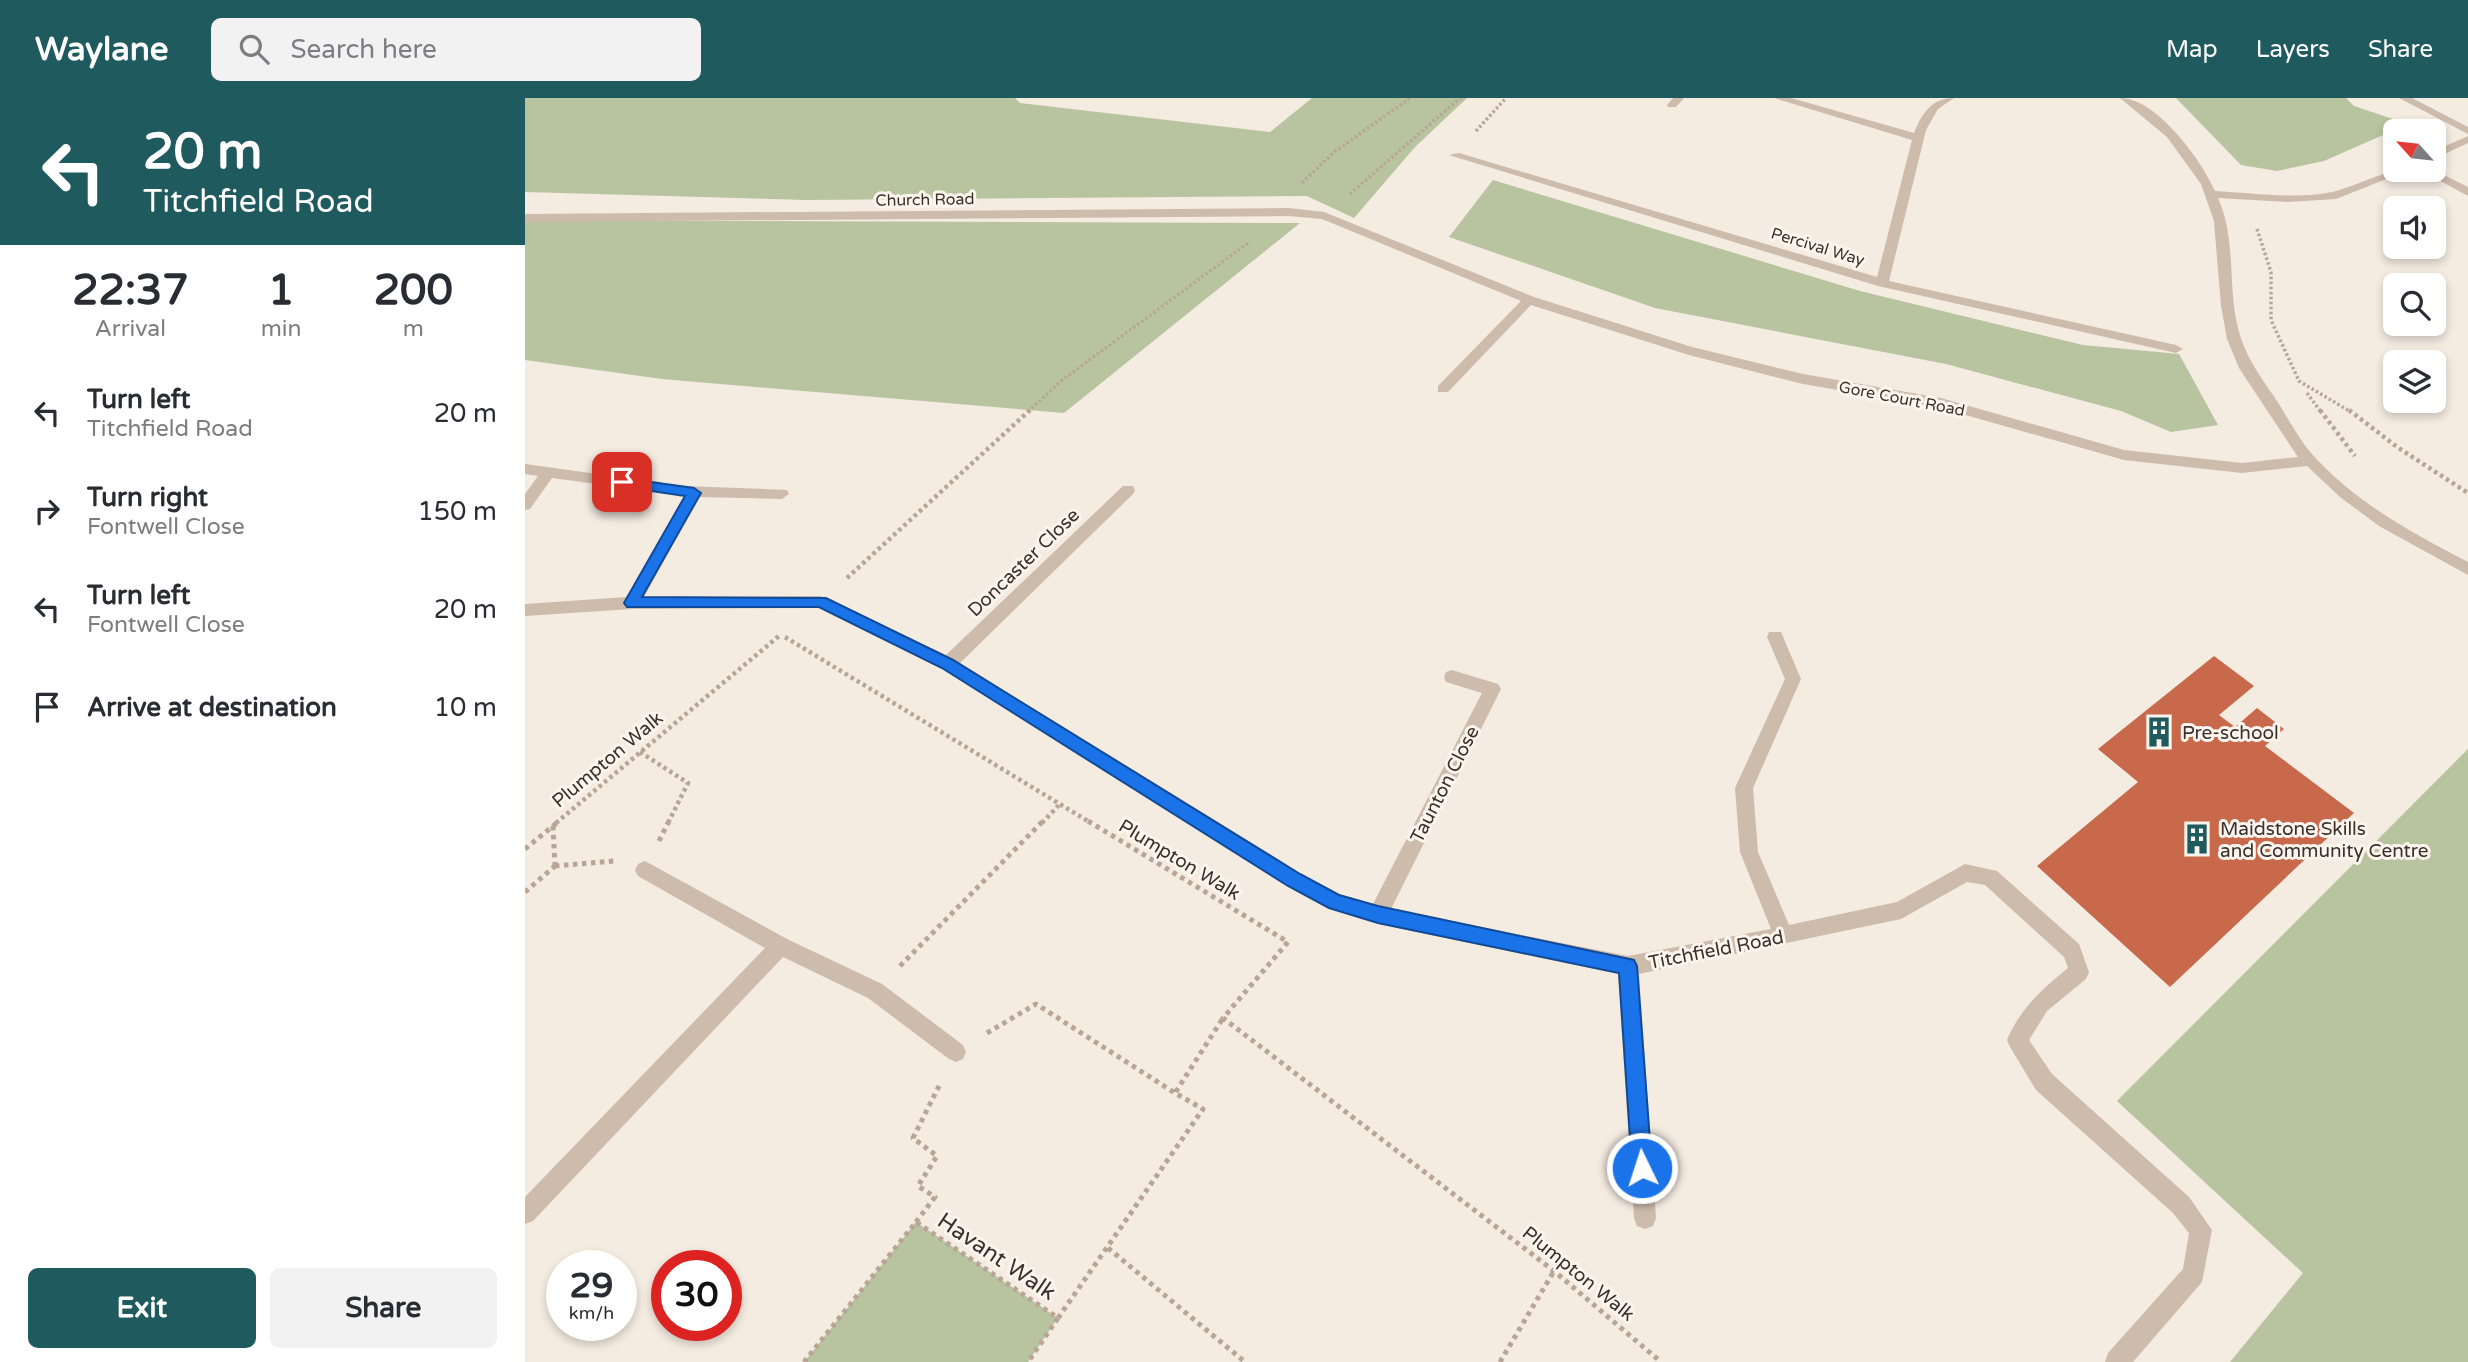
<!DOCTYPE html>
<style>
:root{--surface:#fff;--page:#f2f2f3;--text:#2b2b33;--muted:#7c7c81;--accent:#1f5a5e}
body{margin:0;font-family:"Varela Round",sans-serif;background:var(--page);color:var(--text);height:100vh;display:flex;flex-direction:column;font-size:26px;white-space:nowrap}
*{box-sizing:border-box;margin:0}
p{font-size:23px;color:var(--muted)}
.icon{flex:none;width:38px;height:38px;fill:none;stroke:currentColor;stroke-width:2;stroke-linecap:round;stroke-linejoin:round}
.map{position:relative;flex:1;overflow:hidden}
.details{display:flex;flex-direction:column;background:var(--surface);width:525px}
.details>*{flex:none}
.top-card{background:#1f5a5e;color:#fff;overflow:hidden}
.needle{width:46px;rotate:297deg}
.buttons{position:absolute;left:1858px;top:21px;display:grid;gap:14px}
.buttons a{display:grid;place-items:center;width:63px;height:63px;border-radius:10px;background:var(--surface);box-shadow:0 4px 10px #0003;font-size:35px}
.speed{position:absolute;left:21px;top:1152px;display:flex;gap:14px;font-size:35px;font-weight:700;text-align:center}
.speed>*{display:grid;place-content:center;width:91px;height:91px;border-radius:50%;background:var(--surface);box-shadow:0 4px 10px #0003;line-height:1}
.speed small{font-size:18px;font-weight:400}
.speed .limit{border:10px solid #d22;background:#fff;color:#111}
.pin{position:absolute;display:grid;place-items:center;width:60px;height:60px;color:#fff;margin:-30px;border-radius:14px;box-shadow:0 4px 10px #0006}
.me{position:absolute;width:77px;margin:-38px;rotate:356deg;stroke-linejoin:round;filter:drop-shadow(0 0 5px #0008)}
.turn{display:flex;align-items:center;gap:24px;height:147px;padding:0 28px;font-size:32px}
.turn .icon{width:91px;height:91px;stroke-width:2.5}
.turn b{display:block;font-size:49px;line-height:60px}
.eta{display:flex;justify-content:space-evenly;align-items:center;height:119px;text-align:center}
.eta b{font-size:42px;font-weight:800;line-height:49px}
.primary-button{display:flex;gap:14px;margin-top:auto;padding:14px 28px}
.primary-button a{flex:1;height:80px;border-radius:10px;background:var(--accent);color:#fff;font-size:28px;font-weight:800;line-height:80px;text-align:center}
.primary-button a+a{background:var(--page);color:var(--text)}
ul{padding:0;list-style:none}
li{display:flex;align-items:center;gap:21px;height:98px;padding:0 28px}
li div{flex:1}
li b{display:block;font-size:26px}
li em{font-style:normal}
header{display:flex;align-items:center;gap:42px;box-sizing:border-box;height:98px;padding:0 35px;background:var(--accent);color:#fff}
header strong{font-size:33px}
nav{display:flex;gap:38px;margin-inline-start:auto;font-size:24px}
.search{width:490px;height:63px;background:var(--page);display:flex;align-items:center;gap:18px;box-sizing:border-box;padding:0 24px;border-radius:10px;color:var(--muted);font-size:26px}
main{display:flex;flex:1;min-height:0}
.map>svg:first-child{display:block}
.green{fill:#b8c4a0}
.building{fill:#c8694b}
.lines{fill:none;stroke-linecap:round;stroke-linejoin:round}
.path-far2{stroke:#b9a596;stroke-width:3.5;stroke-dasharray:2.5 2.5;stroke-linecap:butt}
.path-far1{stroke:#b9a596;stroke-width:4.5;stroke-dasharray:3.5 3.5;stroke-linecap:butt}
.path{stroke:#b9a596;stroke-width:5;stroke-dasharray:4.5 4.5;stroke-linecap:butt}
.minor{fill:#cdbbac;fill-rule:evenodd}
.route{fill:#1a73e8;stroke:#114b97;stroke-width:2}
.labels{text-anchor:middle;stroke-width:6;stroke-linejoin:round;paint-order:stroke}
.far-street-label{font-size:16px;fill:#3b302b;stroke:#fbf5ee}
.street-label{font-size:19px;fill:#3b302b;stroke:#fbf5ee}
.poi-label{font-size:19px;fill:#3b302b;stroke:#fbf5ee;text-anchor:start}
.near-street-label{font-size:23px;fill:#3b302b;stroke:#fbf5ee}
</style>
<header>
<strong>Waylane</strong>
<div class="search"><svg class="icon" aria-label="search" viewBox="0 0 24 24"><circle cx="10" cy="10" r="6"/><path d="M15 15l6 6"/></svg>Search here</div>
<nav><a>Map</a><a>Layers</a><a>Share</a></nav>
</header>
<main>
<section class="details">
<div class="top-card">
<div class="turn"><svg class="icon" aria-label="left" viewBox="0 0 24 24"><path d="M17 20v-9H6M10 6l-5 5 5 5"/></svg><div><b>20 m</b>Titchfield Road</div></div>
</div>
<div class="eta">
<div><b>22:37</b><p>Arrival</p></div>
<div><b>1</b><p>min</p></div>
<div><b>200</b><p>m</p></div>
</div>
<ul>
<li><svg class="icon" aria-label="left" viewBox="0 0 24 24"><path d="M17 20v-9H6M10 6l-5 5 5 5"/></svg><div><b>Turn left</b><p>Titchfield Road</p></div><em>20 m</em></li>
<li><svg class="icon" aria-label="right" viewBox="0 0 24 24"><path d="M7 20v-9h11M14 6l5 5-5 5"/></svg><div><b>Turn right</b><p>Fontwell Close</p></div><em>150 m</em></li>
<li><svg class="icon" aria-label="left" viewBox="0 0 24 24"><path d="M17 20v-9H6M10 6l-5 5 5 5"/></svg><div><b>Turn left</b><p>Fontwell Close</p></div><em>20 m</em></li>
<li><svg class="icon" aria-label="arrive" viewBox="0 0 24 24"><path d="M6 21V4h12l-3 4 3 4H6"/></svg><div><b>Arrive at destination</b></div><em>10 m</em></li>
</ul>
<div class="primary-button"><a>Exit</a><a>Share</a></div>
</section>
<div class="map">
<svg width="1943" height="1264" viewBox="0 0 1943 1264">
<rect width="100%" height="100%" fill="#f4ebe1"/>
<path class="green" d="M0 0H490L495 5 745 34 787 0H942L890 49 829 120 782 98 282 102 0 94Z
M1651 0H1821L1829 8 1883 26 1799 63 1752 73 1716 67Z
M968 82 1335 193 1558 247 1654 256 1693 327 1646 334 1596 313 1421 266 1130 210 924 139Z
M0 122 775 125 539 315 137 281 0 262Z
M1943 651V1264H1705L1778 1175 1592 1003Z
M391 1124 533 1220 503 1264H279Z"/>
<path class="building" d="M1689 558 1729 588 1694 617 1710 629 1732 610 1759 631 1740 648 1829 715 1645 889 1512 768 1613 684 1573 651Z"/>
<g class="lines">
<path class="path-far2" d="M951 33 981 0
M777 85 808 55 885 0
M825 96 935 0
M1732 131 1746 174V222L1774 283 1826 314
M1782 295 1796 314
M503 314 536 283 723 145"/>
<path class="path-far1" d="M1795 312 1830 358
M1824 312 1872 349 1943 395
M322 480 505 312
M260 539 566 725
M115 654 163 685 143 725
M31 725 254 538
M517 725 535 706"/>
<path class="path" d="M563 723 763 844 698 920 1029 1173 1136 1264
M28 728 30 768
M134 743 144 723
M0 751 34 723
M30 768 89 763
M0 794 30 768
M375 868 518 723
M462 935 511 906 650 995
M391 1124 410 1099 393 1088 412 1058 388 1040 415 986
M583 1150 720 1264
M533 1220 678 1011 650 995 698 920
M279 1264 391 1124 533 1220 503 1264
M975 1264 1029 1173"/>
<path class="minor" d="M1148 0H1159L1151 9H1143L1142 7Z
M1249 0H1266L1389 35C1397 15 1407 0 1429 0L1413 11 1401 32 1364 183 1651 247 1658 251 1651 255 1353 188 924 57 934 55 1352 179 1387 42Z
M1595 0C1631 0 1676 61 1690 93 1727 95 1776 102 1811 93 1837 86 1858 72 1884 72L1811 101 1763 104 1693 100C1711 140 1703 185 1712 226 1718 254 1732 274 1748 297 1761 316 1771 337 1786 355 1828 403 1887 435 1943 464V477L1854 428 1815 399 1782 368 1717 375 1599 362 1416 310 1278 286 1164 257 1006 207 923 294H913V288L996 203 797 121 764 118 0 124V116L764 110 799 114 1009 199 1167 249 1278 276 1416 300 1599 352 1717 365 1773 359 1714 270 1702 241 1696 208 1689 123 1676 86 1642 39Z
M1874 0H1887L1943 29V36Z
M1943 38V45L1909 61V53Z
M1895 72H1909L1943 89V98Z
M0 366 160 388 262 392 264 396 257 401 174 399 119 499 296 498 421 557 598 388H608L610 392 608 396 435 565 776 776 814 796 848 806 957 595 921 584 919 579 921 574 927 572 973 586 976 591 866 811 1103 858 1246 831 1215 754 1210 690 1260 581 1242 539 1244 534H1256L1276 581 1228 690 1233 754 1264 827 1372 804 1440 766 1472 773 1554 846 1564 874 1561 881 1522 913 1504 942 1527 976 1664 1099 1687 1132 1677 1184 1608 1264H1580L1583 1255 1658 1171 1664 1135 1648 1115 1511 992 1485 949 1482 942C1495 911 1517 891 1543 870L1539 859 1460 787 1442 784 1376 821 1114 876 1131 1120 1128 1128 1120 1131 1112 1128 1109 1120 1093 876 853 826 803 810 762 788 417 571 294 510 107 511 0 518V506L102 499 160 398 27 380 5 411 0 412V396L13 378 0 376Z
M120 763 262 841 357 886 438 947 441 954 438 961 431 964 424 961 343 900 258 859 8 1123 0 1126V1099L240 850 113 778 110 772 113 766Z"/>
</g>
<path class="route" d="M97 380 169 390 176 395 117 499 301 500 428 562 775 776 814 797 853 808 1109 862 1112 868 1127 1070 1124 1077 1117 1080 1110 1077 1107 1070 1094 875 853 825 804 810 763 788 417 570 294 509H102L99 505 160 398 92 388V381Z"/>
<defs>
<g id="building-bare" transform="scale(2.415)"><path d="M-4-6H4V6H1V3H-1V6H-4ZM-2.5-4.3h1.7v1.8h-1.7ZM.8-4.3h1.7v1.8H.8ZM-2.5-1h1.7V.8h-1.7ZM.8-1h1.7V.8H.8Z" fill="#1f5a5e" stroke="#fbf5ee" stroke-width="2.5" paint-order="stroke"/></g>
</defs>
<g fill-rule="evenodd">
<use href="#building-bare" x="1634" y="634"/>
<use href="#building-bare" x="1672" y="741"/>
</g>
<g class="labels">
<g class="far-street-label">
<text transform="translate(400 101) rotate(-1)" y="6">Church Road</text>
<text transform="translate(1293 148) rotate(17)" y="6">Percival Way</text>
<text transform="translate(1377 300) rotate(11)" y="6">Gore Court Road</text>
</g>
<g class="street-label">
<text transform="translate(498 464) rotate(-44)" y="7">Doncaster Close</text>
<text transform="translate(82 661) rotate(-40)" y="7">Plumpton Walk</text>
<text transform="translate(919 686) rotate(-63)" y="7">Taunton Close</text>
<text transform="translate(655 761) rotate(31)" y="7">Plumpton Walk</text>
<text transform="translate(1191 851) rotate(-11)" y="7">Titchfield Road</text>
<text transform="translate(1054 1175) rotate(39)" y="7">Plumpton Walk</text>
</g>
<g class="poi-label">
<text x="1657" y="641">Pre-school</text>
<text x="1695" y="737">Maidstone Skills<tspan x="1695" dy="22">and Community Centre</tspan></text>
</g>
<g class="near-street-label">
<text transform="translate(472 1158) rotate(34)" y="8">Havant Walk</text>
</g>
</g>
</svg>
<div class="buttons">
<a><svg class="needle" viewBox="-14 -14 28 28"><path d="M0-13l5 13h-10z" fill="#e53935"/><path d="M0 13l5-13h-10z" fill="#7c7c81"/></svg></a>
<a><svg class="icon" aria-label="sound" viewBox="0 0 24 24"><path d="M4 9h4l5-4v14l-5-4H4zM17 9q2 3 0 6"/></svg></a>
<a><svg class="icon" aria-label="search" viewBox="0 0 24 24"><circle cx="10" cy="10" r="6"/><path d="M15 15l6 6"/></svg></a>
<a><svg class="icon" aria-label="layers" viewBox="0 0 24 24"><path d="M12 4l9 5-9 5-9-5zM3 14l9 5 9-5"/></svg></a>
</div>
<div class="speed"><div>29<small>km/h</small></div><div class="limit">30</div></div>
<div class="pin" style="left:97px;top:384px;background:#d93025"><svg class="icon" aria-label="arrive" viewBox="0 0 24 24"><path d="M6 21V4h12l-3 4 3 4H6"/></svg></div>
<svg class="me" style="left:1117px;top:1070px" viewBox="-20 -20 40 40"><circle r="17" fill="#1a73e8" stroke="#fff" stroke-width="3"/><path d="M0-11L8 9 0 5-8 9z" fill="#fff"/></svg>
</div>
</main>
